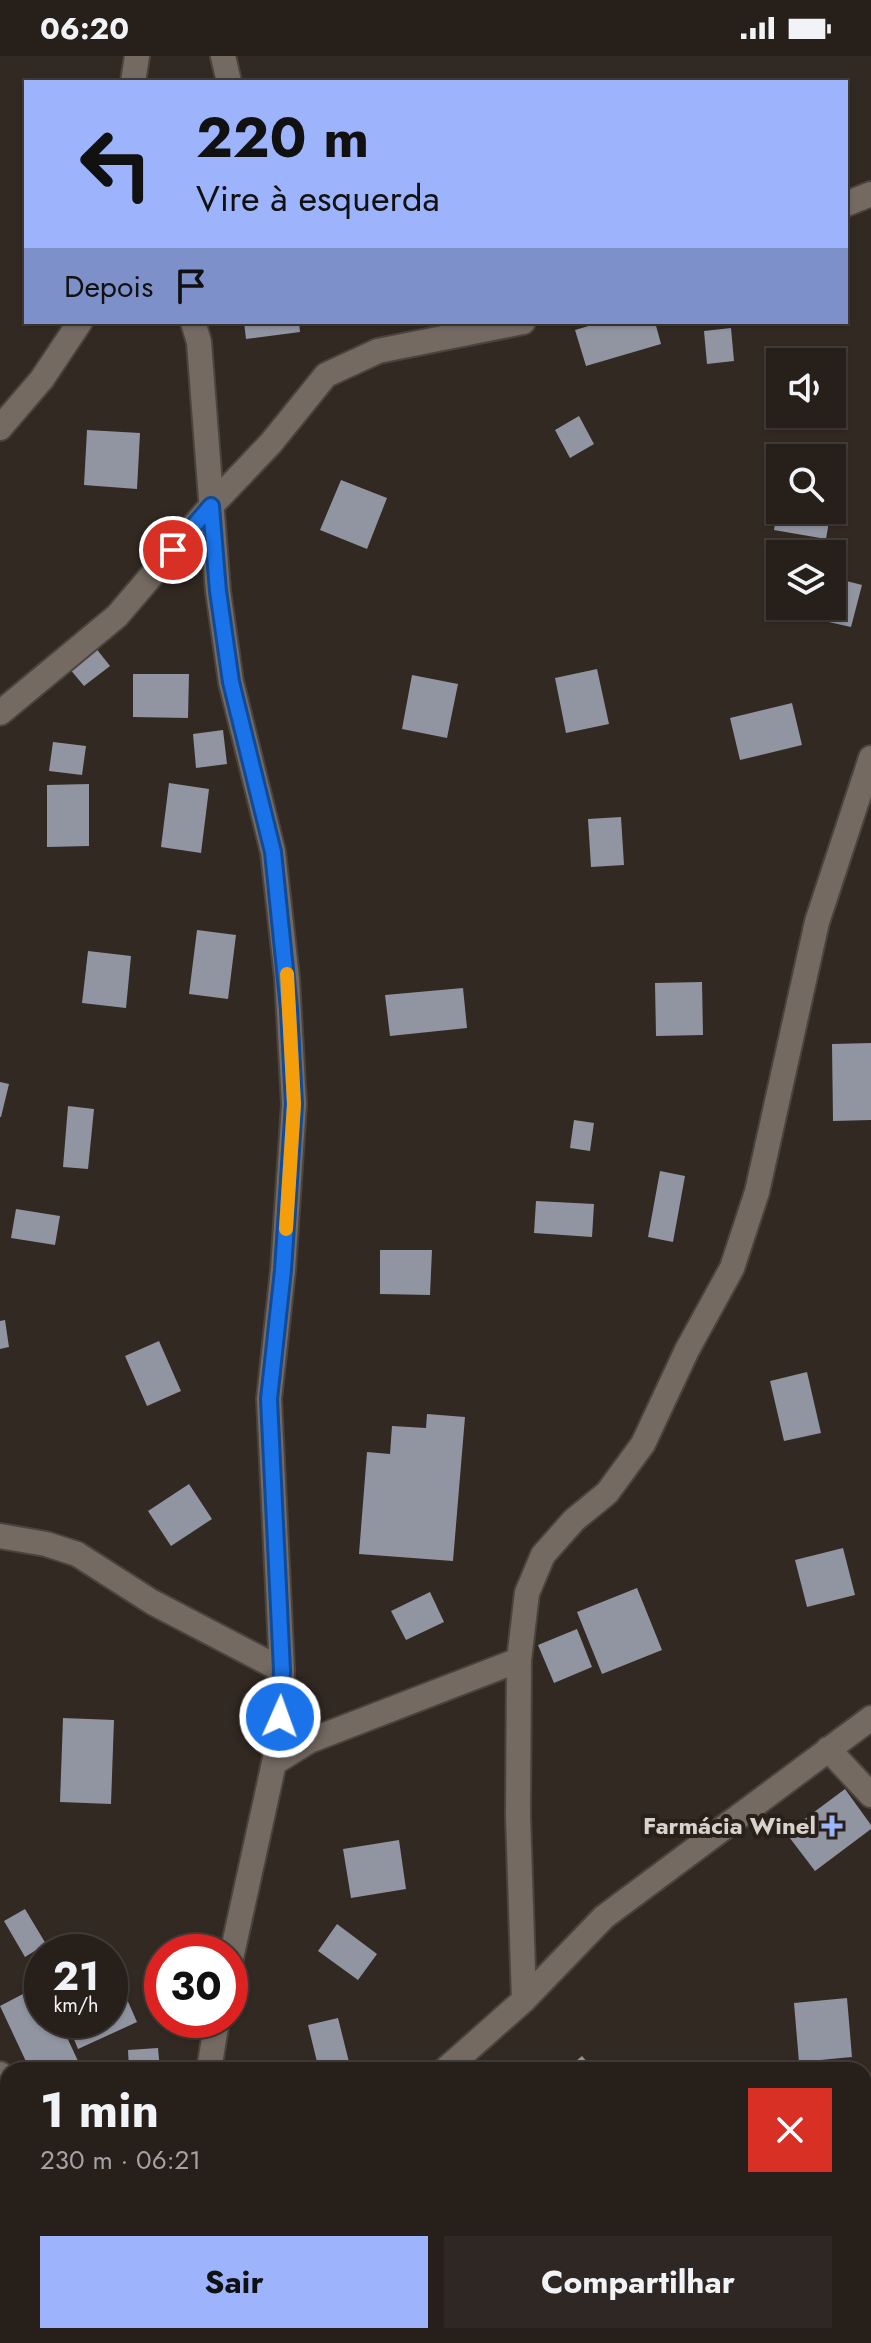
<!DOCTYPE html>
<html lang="pt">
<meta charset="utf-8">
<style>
:root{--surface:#261f1a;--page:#2e2723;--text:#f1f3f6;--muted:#a4a2a2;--line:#423d39;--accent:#9db4fd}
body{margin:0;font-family:Jost,sans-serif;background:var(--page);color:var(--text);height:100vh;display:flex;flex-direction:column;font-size:30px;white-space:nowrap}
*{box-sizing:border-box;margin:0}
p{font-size:26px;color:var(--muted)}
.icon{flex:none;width:44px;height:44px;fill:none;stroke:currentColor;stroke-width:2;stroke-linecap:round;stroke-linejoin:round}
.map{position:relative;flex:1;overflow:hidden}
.side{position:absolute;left:0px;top:2006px;width:872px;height:282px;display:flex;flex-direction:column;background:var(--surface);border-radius:24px 24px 0 0;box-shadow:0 2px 6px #0004,0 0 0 2px var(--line)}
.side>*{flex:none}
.hud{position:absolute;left:24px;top:24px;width:824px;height:244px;border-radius:0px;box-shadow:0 2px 6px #0004,0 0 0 2px var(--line);background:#9db4fd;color:#111;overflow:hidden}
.tools{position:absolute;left:766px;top:292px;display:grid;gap:16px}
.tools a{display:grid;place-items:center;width:80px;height:80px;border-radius:0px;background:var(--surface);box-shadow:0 2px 6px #0004,0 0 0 2px var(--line);font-size:40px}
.speed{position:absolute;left:24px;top:1878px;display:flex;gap:16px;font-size:40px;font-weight:700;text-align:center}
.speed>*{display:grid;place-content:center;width:104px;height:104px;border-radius:50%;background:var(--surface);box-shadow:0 2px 6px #0004,0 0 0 2px var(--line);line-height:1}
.speed small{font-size:20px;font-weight:400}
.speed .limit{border:12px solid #d22;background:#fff;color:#111}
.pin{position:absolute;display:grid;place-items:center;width:68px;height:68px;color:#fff;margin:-34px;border:4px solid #fff;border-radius:50%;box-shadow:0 2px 8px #0007}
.me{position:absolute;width:88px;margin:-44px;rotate:2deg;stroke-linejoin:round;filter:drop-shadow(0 0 6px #0008)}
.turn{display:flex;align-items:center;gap:28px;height:168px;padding:0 40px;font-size:36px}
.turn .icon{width:104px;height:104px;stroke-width:2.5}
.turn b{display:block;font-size:56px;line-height:68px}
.then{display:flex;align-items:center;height:76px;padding:0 40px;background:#0003;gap:16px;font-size:30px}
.round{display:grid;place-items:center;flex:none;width:84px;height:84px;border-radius:0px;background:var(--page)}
.overview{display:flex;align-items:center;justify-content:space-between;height:136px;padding:0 40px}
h1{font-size:48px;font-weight:700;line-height:60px}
.button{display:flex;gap:16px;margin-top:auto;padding:16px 40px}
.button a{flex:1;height:92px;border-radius:0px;background:var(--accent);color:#111;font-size:32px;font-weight:700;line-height:92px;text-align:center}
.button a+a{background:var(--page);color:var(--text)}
.status{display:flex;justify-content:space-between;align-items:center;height:56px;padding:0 40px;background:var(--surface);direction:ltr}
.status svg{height:22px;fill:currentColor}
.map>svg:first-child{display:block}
.building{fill:#9195a1}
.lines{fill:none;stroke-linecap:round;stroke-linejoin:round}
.minor-casing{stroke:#4b443e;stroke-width:28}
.minor{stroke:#746a62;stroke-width:24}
.route-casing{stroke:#114b97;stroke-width:20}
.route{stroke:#1a73e8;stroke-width:14}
.slow{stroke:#f59e0b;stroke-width:14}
.poi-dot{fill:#9db4fd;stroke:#282019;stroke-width:3}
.labels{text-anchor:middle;stroke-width:8;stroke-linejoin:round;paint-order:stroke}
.poi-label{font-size:24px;font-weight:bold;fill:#d8d2ce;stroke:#282019;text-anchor:end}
</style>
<div class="status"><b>06:20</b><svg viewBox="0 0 49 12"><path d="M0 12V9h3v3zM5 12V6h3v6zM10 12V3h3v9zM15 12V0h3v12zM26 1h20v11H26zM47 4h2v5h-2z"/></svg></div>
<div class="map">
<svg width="871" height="2287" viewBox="0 0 871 2287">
<rect width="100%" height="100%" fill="#322922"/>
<path class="building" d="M244 266H299L300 276 246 283Z
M602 266H655L661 288 586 310 575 274Z
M731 272 734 305 707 308 704 275Z
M579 360 594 388 570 402 555 374Z
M87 374 140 377 137 433 84 429Z
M341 424 387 442 367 493 320 474Z
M778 448 780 454H831L826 483 774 474Z
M835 522 862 529 851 571 824 565 828 550H832Z
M95 591 110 610 84 630 69 612Z
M597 613 609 668 566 677 555 622Z
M133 618H189L188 662 133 661Z
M412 619 458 628 447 682 402 673Z
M792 647 802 689 740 704 730 662Z
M223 674 227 708 196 712 193 678Z
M53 686 86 690 82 719 49 715Z
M169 727 209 733 201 797 161 791Z
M89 728V790L47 791V729Z
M621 761 624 809 591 811 588 763Z
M197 874 236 879 228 943 189 938Z
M88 895 131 900 126 952 82 947Z
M702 926 703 979 656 980 655 927Z
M463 932 467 972 390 980 385 939Z
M871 987V1064L833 1065 832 988Z
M0 1026 9 1028 1 1061H0Z
M68 1050 94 1053 88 1113 63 1111Z
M574 1064 594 1067 590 1095 570 1092Z
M660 1115 685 1120 673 1186 648 1181Z
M536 1145 594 1148 592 1181 534 1177Z
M16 1153 60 1160 55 1189 11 1182Z
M380 1194H432L430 1239 380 1238Z
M5 1264 9 1291 0 1293V1265Z
M159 1285 181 1335 147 1350 125 1300Z
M807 1316 821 1377 784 1385 770 1325Z
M427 1358 465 1361 453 1505 359 1498 367 1396 390 1398 392 1370 426 1372Z
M189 1428 212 1463 171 1490 148 1455Z
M843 1492 855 1539 807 1551 795 1504Z
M637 1532 662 1594 602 1618 577 1556Z
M430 1536 444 1566 406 1584 391 1555Z
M577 1573 592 1611 554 1627 538 1589Z
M63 1662 114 1664 111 1748 60 1746Z
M845 1733 871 1769V1773L815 1815 786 1777Z
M399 1784 406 1833 351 1842 343 1793Z
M25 1853 46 1888 25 1901 4 1865Z
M337 1868 377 1898 358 1924 318 1895Z
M42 1928V1964H59L78 2005 59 2014H30L0 1950Z
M126 1941 137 1966 78 1993 66 1964H110V1948Z
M847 1942 852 2001 799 2006 794 1947Z
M338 1962 351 2014H319L308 1969Z
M158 1992 160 2014H129L128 1994Z
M582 2000 594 2014H565Z
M8 2065V2092L0 2096V2069Z
M8 2218V2280H63L48 2287H4L0 2277V2221Z
M389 2280H450L453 2287H391Z
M473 2280H499L502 2287H476Z"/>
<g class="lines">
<g class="minor-casing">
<path id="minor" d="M223 0 229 26
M133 26 137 0
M846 148 871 138
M193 266 199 286 218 535 231 626 273 796 287 922 294 1048 283 1214 269 1343 282 1614 279 1684 230 1907
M0 372 42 323 80 266
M0 657 117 560 211 450 271 387 326 319 378 295 523 266
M0 1480 46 1488 77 1498 152 1546 282 1614
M828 1693 871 1739
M274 1707 309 1685 519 1604
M524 1944 518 1760 519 1604 527 1537 543 1499 574 1464 607 1437 643 1388 687 1294 732 1212 757 1136 817 866 871 702
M209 2014 217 1964
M445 2014 524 1944 604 1861 871 1662
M0 2018 8 2026
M172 2280 178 2287
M136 2287 143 2280"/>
</g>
<use href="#minor" class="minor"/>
</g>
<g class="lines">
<g class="route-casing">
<path id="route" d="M173 494 211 450 218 535 231 626 273 796 289 953 294 1048 283 1214 269 1343 282 1614 280 1661"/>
</g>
<use href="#route" class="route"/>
<path class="slow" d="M286 1173 294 1048 287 918"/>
</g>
<path class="poi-dot" d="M828 1758h8v8h8v8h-8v8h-8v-8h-8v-8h8z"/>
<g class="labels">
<g class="poi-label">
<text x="816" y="1778">Farmácia Winel</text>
</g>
</g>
</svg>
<div class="tools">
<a><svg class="icon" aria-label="sound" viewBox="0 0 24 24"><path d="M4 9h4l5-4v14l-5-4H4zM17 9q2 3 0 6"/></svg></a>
<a><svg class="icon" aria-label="search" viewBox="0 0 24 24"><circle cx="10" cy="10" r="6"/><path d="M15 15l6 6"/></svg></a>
<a><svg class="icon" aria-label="layers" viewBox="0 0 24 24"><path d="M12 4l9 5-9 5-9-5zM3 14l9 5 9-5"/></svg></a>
</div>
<div class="speed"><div>21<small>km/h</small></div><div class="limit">30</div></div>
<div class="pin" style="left:173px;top:494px;background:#d93025"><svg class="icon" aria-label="arrive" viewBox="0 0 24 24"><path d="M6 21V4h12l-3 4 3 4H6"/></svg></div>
<svg class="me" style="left:280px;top:1661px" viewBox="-20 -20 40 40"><circle r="17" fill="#1a73e8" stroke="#fff" stroke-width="3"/><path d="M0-11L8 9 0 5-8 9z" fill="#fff"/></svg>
<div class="hud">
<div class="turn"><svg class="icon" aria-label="left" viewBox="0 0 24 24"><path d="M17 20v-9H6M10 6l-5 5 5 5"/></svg><div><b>220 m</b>Vire à esquerda</div></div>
<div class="then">Depois<svg class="icon" aria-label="arrive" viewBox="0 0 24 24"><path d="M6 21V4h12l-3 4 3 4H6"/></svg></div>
</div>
<section class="side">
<div class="overview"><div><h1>1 min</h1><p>230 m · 06:21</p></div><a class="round" style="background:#d93025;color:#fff"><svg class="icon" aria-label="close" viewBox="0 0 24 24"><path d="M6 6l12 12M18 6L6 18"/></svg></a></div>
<div class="button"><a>Sair</a><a>Compartilhar</a></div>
</section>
</div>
